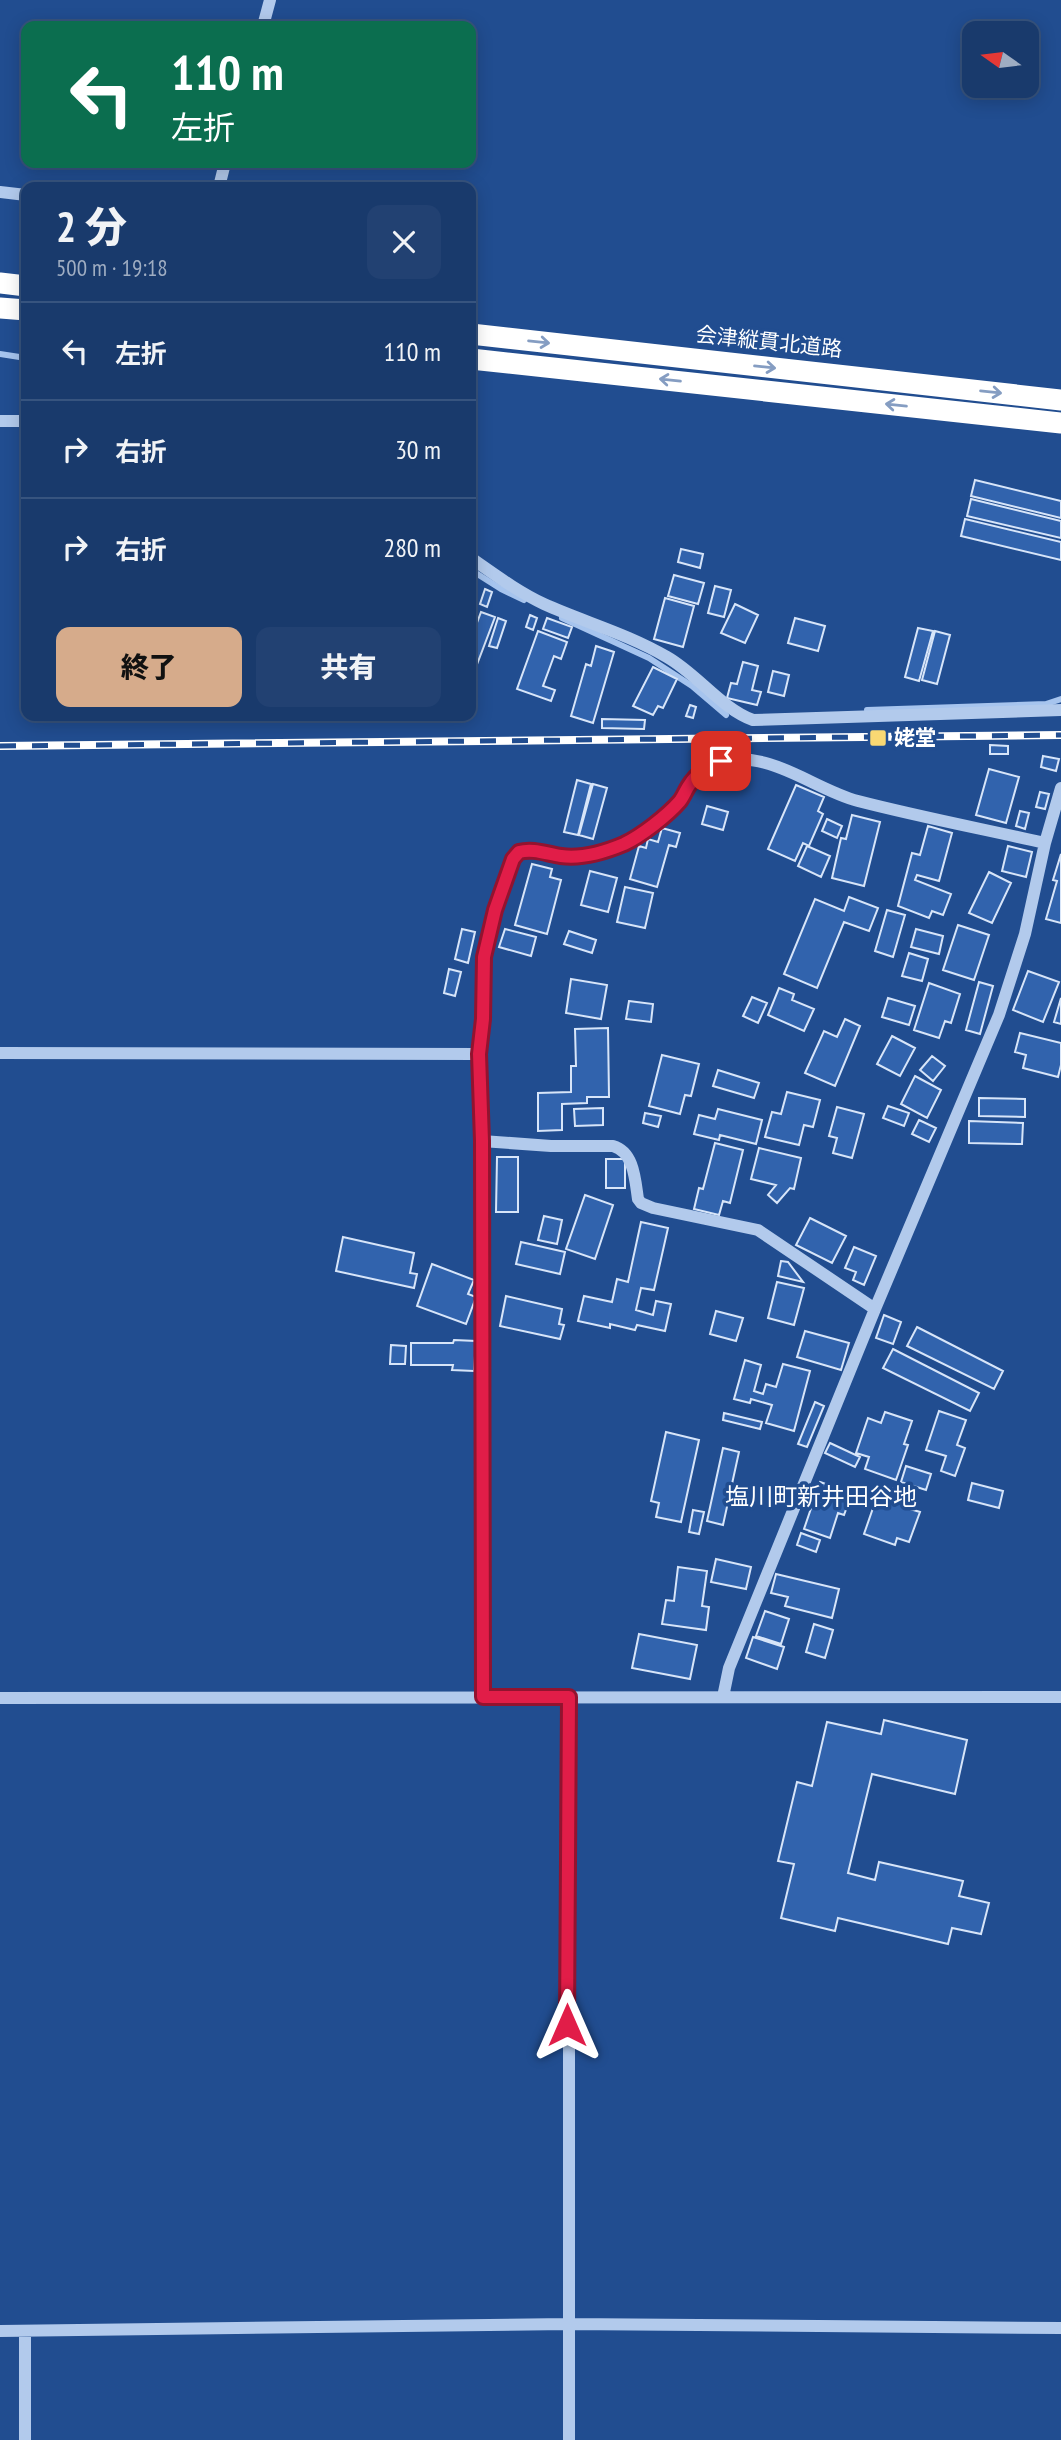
<!DOCTYPE html>
<html lang="ja">
<meta charset="utf-8">
<style>
:root{--surface:#193a6c;--page:#224172;--text:#f1f3f6;--muted:#9fadc2;--line:#37547f;--accent:#d6ab8b}
body{margin:0;font-family:"PT Sans Narrow","Noto Sans JP",sans-serif;background:var(--page);color:var(--text);height:100vh;display:flex;flex-direction:column;font-size:26px;white-space:nowrap}
*{box-sizing:border-box;margin:0}
p{font-size:23px;color:var(--muted)}
.icon{flex:none;width:38px;height:38px;fill:none;stroke:currentColor;stroke-width:2;stroke-linecap:round;stroke-linejoin:round}
.map{position:relative;flex:1;overflow:hidden}
.panel{position:absolute;left:21px;top:182px;width:455px;height:539px;display:flex;flex-direction:column;background:var(--surface);border-radius:14px;box-shadow:0 4px 18px #0003,0 0 0 2px var(--line)}
.panel>*{flex:none}
.guide{position:absolute;left:21px;top:21px;width:455px;height:147px;border-radius:14px;box-shadow:0 4px 18px #0003,0 0 0 2px var(--line);background:#0b6e4f;color:#fff;overflow:hidden}
.needle{width:46px;rotate:284deg}
.fabs{position:absolute;left:962px;top:21px;display:grid;gap:14px}
.fabs a{display:grid;place-items:center;width:77px;height:77px;border-radius:14px;background:var(--surface);box-shadow:0 4px 18px #0003,0 0 0 2px var(--line);font-size:35px}
.pin{position:absolute;display:grid;place-items:center;width:60px;height:60px;color:#fff;margin:-30px;border-radius:14px;box-shadow:0 4px 10px #0006}
.me{position:absolute;width:77px;margin:-38px;rotate:0deg;stroke-linejoin:round;filter:drop-shadow(0 0 5px #0008)}
.turn{display:flex;align-items:center;gap:24px;height:147px;padding:0 35px;font-size:32px}
.turn .icon{width:91px;height:91px;stroke-width:2.5}
.turn b{display:block;font-size:49px;line-height:60px}
.round{display:grid;place-items:center;flex:none;width:74px;height:74px;border-radius:14px;background:var(--page)}
.summary{display:flex;align-items:center;justify-content:space-between;height:119px;padding:0 35px}
h1{font-size:42px;font-weight:800;line-height:52px}
.primary-button{display:flex;gap:14px;margin-top:auto;padding:14px 35px}
.primary-button a{flex:1;height:80px;border-radius:14px;background:var(--accent);color:#111;font-size:28px;font-weight:800;line-height:80px;text-align:center}
.primary-button a+a{background:var(--page);color:var(--text)}
ul{padding:0;list-style:none}
li{display:flex;align-items:center;gap:21px;height:98px;padding:0 35px;border-top:2px solid var(--line)}
li div{flex:1}
li b{display:block;font-size:26px}
li em{font-style:normal}
.map>svg:first-child{display:block}
.lines{fill:none;stroke-linecap:round;stroke-linejoin:round}
.stream{stroke:#a6c4ee;stroke-width:6}
.building{fill:#3163ad;stroke:#d7e5f9;stroke-width:2}
.minor{stroke:#b2caec;stroke-width:12}
.highway{stroke:#fff;stroke-width:21}
.rail-casing{stroke:#fff;stroke-width:8}
.rail{stroke:#214d90;stroke-width:5;stroke-dasharray:16;stroke-linecap:butt}
.oneway{stroke:#859dc2}
.route-casing{stroke:#92132f;stroke-width:18}
.route{stroke:#e11d48;stroke-width:12}
.poi-dot{fill:#f9d873;stroke:#214d90;stroke-width:2.5}
.labels{text-anchor:middle;stroke-width:7;stroke-linejoin:round;paint-order:stroke}
.street-label{font-size:21px;fill:#fff;stroke:#214d90}
.poi-label{font-size:21px;font-weight:bold;fill:#fff;stroke:#214d90;text-anchor:start}
.quarter-label{font-size:24px;fill:#fff;stroke:#214d90}
</style>
<div class="map">
<svg width="1061" height="2440" viewBox="0 0 1061 2440">
<rect width="100%" height="100%" fill="#214d90"/>
<g class="lines">
<path class="stream" d="M0 354 26 358
M471 570 501 589 524 600
M562 618 649 658 692 686 726 715
M867 710 1046 704 1061 699"/>
</g>
<path class="building" d="M975 480 1061 501V518L971 496Z
M971 499 1061 521V538L967 516Z
M965 519 1061 542V560L961 536Z
M681 549 703 554 700 568 678 562Z
M674 575 704 583 698 604 668 596Z
M715 586 731 590 724 617 708 613Z
M485 589 492 592 487 607 480 604Z
M665 598 694 606 683 647 654 639Z
M735 604 758 615 745 643 721 633Z
M481 612 495 617 476 667 471 665V639Z
M530 615 537 618 533 630 526 627Z
M498 618 506 621 497 648 489 646Z
M547 618 572 627 568 638 543 629Z
M795 618 825 626 818 651 788 643Z
M918 628 933 631 919 681 905 677Z
M538 631 567 642 561 659 554 656 543 686 555 690 551 701 517 689Z
M935 631 950 635 937 684 922 680Z
M596 646 614 652 593 723 571 716 586 664 591 666Z
M743 662 758 666 752 690 761 692 757 705 727 698 731 683 737 684Z
M653 667 677 679 663 708 658 706 653 715 633 706Z
M773 671 789 675 784 696 768 692Z
M690 705 696 707 693 718 686 716Z
M602 719 645 720 644 729 602 728Z
M990 745 1008 746V754H990Z
M1043 756 1059 759 1056 771 1041 767Z
M989 769 1019 777 1006 823 976 815Z
M577 780 591 784 578 835 564 832Z
M593 784 607 788 593 839 579 835Z
M796 785 824 797 818 811 823 814 809 846 803 843 795 861 768 849Z
M1040 792 1049 794 1045 809 1036 807Z
M707 806 728 812 723 830 702 824Z
M1020 811 1029 813 1025 829 1016 826Z
M852 815 880 822 864 886 832 878 841 838 846 839Z
M827 819 842 826 837 838 822 831Z
M928 826 952 833 939 881 917 875 915 880 951 894 943 915 932 911 929 918 898 906 912 853 920 855Z
M662 828 680 833 676 847 669 845 657 887 630 879 639 846 646 848 648 839 658 842Z
M807 846 830 856 821 877 798 866Z
M1008 846 1032 852 1026 877 1002 871Z
M1061 854V923L1046 919 1057 881 1053 880Z
M532 864 552 869 550 877 561 880 547 934 515 925Z
M590 871 617 878 608 912 581 905Z
M989 872 1011 883 992 923 969 913Z
M625 887 653 893 645 928 617 922Z
M849 897 878 908 869 931 844 922 817 988 784 974 815 899 844 911Z
M887 910 905 915 893 957 875 951Z
M958 925 989 935 974 980 943 970Z
M462 929 475 932 468 963 455 959Z
M505 929 536 937 531 956 499 947Z
M916 929 943 936 939 954 911 947Z
M569 931 596 940 592 953 564 944Z
M909 953 928 959 922 981 902 976Z
M449 969 461 972 455 996 444 993Z
M1028 971 1059 982 1043 1022 1013 1010Z
M571 979 607 985 601 1019 566 1013Z
M979 982 993 986 980 1034 966 1030Z
M929 983 960 994 951 1023 945 1021 939 1038 914 1030Z
M779 988 794 994 792 1000 814 1009 804 1031 768 1015Z
M752 997 767 1003 758 1023 743 1016Z
M888 998 915 1006 909 1025 882 1017Z
M1061 998V1024L1054 1022Z
M629 1001 653 1004 651 1022 626 1019Z
M845 1019 860 1026 835 1086 805 1073 824 1031 837 1037Z
M608 1028 609 1097H587V1103L562 1104V1130L538 1131V1093L571 1092V1066H576L575 1029Z
M1020 1033 1061 1043V1065L1058 1077 1023 1068 1026 1055 1015 1052Z
M892 1036 915 1048 900 1076 877 1064Z
M662 1055 699 1064 691 1096 685 1095 680 1114 649 1106Z
M932 1056 945 1066 933 1081 920 1070Z
M718 1070 759 1083 754 1098 713 1086Z
M915 1076 941 1090 927 1118 901 1104Z
M787 1092 820 1100 813 1127 804 1125 799 1145 765 1137 772 1112 781 1114Z
M979 1098 1025 1099V1117L979 1116Z
M888 1106 909 1113 904 1126 883 1118Z
M837 1107 864 1114 852 1158 833 1153 837 1138 829 1136Z
M603 1108V1125L575 1126 574 1109Z
M718 1109 762 1120 756 1144 720 1135 719 1140 694 1134 699 1115 715 1119Z
M645 1113 661 1116 658 1127 643 1123Z
M919 1120 936 1128 929 1142 912 1134Z
M969 1121 1023 1123 1022 1144 969 1143Z
M715 1143 743 1150 730 1203 723 1201 719 1215 694 1209 699 1188 703 1189Z
M759 1148 801 1158 794 1189 790 1188 777 1203 768 1195 776 1185 751 1179Z
M497 1157H518V1212H496Z
M606 1159H625V1188H606Z
M585 1195 613 1205 595 1259 566 1249Z
M544 1216 562 1220 557 1244 538 1240Z
M810 1218 846 1236 832 1263 796 1245Z
M641 1222 668 1228 654 1290 641 1288 636 1310 653 1315 656 1301 671 1304 665 1331 637 1325 635 1330 610 1324V1328L578 1321 584 1296 612 1302 617 1279 628 1282Z
M343 1237 414 1253 410 1273 417 1274 414 1288 336 1271Z
M521 1242 565 1252 560 1274 516 1264Z
M854 1247 876 1256 864 1285 853 1280 856 1272 845 1268Z
M781 1261 788 1262 803 1282 778 1276Z
M432 1264 474 1280 468 1294 476 1297 466 1324 417 1306Z
M777 1282 804 1288 794 1325 768 1318Z
M506 1296 562 1309 559 1324 564 1325 560 1339 500 1326Z
M716 1311 743 1318 736 1341 710 1334Z
M884 1315 901 1322 893 1344 876 1338Z
M917 1327 1003 1371 994 1389 907 1346Z
M805 1331 849 1343 841 1370 797 1357Z
M454 1340 476 1341 474 1371 452 1370 453 1365H411V1343H453Z
M391 1345 406 1346 405 1364H390Z
M893 1349 979 1393 970 1411 883 1368Z
M745 1360 761 1365 754 1391 763 1394 766 1384 776 1387 783 1364 810 1371 794 1431 766 1423 772 1405 751 1399 750 1403 734 1399Z
M815 1402 824 1406 807 1447 798 1444Z
M939 1411 966 1420 957 1445 965 1448 955 1476 941 1471 946 1456 926 1450Z
M885 1412 912 1421 904 1444 908 1445 896 1480 865 1469 869 1457 856 1453 868 1418 881 1423Z
M724 1413 762 1422 760 1429 723 1420Z
M666 1432 699 1440 681 1522 656 1517 659 1503 651 1501Z
M830 1443 860 1457 855 1467 825 1453Z
M723 1448 739 1452 723 1525 707 1521Z
M906 1466 931 1474 926 1490 901 1482Z
M820 1482 852 1493 844 1515 838 1513 830 1538 804 1529Z
M972 1483 1003 1491 999 1508 968 1500Z
M881 1485 912 1495 907 1508 920 1512 909 1542 897 1538 895 1545 864 1534Z
M693 1510 704 1512 699 1534 689 1532Z
M801 1533 820 1540 816 1552 797 1545Z
M716 1559 751 1567 746 1589 711 1582Z
M678 1567 707 1571 702 1606 709 1607 706 1630 662 1624 666 1600 674 1601Z
M776 1574 839 1589 832 1618 785 1606 788 1597 771 1593Z
M765 1611 789 1619 781 1644 756 1636Z
M814 1624 833 1630 825 1658 806 1652Z
M639 1634 697 1645 690 1679 632 1668Z
M753 1637 784 1647 777 1669 746 1658Z
M884 1720 967 1740 955 1794 872 1774 848 1873 875 1880 879 1862 963 1881 959 1896 989 1903 981 1934 952 1928 948 1944 838 1918 835 1931 781 1918 794 1864 778 1861 797 1782 812 1786 827 1722 881 1734Z"/>
<g class="lines">
<path class="minor" d="M263 26 270 0
M219 187 225 163
M0 192 26 195
M0 421H26
M471 558C494 574 518 592 544 604 584 622 628 634 667 657 697 674 722 709 753 720L1061 710
M0 1053 479 1054 482 1141 483 1697
M479 1054 483 1019 484 957 495 910 514 859 519 852 525 850C543 851 559 858 577 857 608 855 664 824 682 799 693 783 701 765 723 761 773 751 813 789 858 801 920 817 983 829 1045 843
M482 1141 551 1146H613C634 1152 635 1179 638 1199L641 1203 653 1208 758 1230 875 1309
M723 1697 729 1668 875 1309 999 1015 1025 934 1045 843 1061 788
M0 1698 1061 1697
M0 2331 568 2324 1061 2328
M25 2331V2440
M569 2440V1697"/>
<path class="highway" d="M0 283 26 286
M0 308 26 310
M471 334 1061 400
M471 359 1061 423"/>
<g class="rail-casing">
<path id="rail" d="M0 746 1061 735"/>
</g>
<use href="#rail" class="rail"/>
</g>
<defs><path id="oneway-shaft" d="M-6 0H5M1.5-3L5.5 0L1.5 3" fill="none" stroke-width="1.6" stroke-linecap="round" stroke-linejoin="round" transform="scale(1.75)"/></defs>
<g class="oneway">
<use href="#oneway-shaft" transform="translate(539 342) rotate(6)"/>
<use href="#oneway-shaft" transform="translate(765 367) rotate(6)"/>
<use href="#oneway-shaft" transform="translate(670 380) rotate(-174)"/>
<use href="#oneway-shaft" transform="translate(991 392) rotate(6)"/>
<use href="#oneway-shaft" transform="translate(896 405) rotate(-174)"/>
</g>
<g class="lines">
<g class="route-casing">
<path id="route" d="M567 2025 569 1697H483L482 1141 479 1054 483 1019 484 957 495 910 513 859 519 852C533 848 547 854 561 856 582 859 605 852 624 844 641 836 667 816 680 801 683 797 685 792 688 787 695 775 707 766 721 761"/>
</g>
<use href="#route" class="route"/>
</g>
<rect class="poi-dot" x="869" y="729" width="18" height="18" rx="3.5"/>
<g class="labels">
<g class="street-label">
<text transform="translate(769 342) rotate(6)" y="7">会津縦貫北道路</text>
</g>
<g class="poi-label">
<text x="894" y="745">姥堂</text>
</g>
<g class="quarter-label">
<text x="821" y="1505">塩川町新井田谷地</text>
</g>
</g>
</svg>
<div class="fabs">
<a><svg class="needle" viewBox="-14 -14 28 28"><path d="M0-13l5 13h-10z" fill="#e53935"/><path d="M0 13l5-13h-10z" fill="#9fadc2"/></svg></a>
</div>
<div class="pin" style="left:721px;top:761px;background:#d93025"><svg class="icon" aria-label="arrive" viewBox="0 0 24 24"><path d="M6 21V4h12l-3 4 3 4H6"/></svg></div>
<svg class="me" style="left:567px;top:2025px" viewBox="-20 -20 40 40"><path d="M0-17L14 15 0 8-14 15z" fill="#e11d48" stroke="#fff" stroke-width="4"/></svg>
<div class="guide">
<div class="turn"><svg class="icon" aria-label="left" viewBox="0 0 24 24"><path d="M17 20v-9H6M10 6l-5 5 5 5"/></svg><div><b>110 m</b>左折</div></div>
</div>
<section class="panel">
<div class="summary"><div><h1>2 分</h1><p>500 m · 19:18</p></div><a class="round"><svg class="icon" aria-label="close" viewBox="0 0 24 24"><path d="M6 6l12 12M18 6L6 18"/></svg></a></div>
<ul>
<li><svg class="icon" aria-label="left" viewBox="0 0 24 24"><path d="M17 20v-9H6M10 6l-5 5 5 5"/></svg><div><b>左折</b></div><em>110 m</em></li>
<li><svg class="icon" aria-label="right" viewBox="0 0 24 24"><path d="M7 20v-9h11M14 6l5 5-5 5"/></svg><div><b>右折</b></div><em>30 m</em></li>
<li><svg class="icon" aria-label="right" viewBox="0 0 24 24"><path d="M7 20v-9h11M14 6l5 5-5 5"/></svg><div><b>右折</b></div><em>280 m</em></li>
</ul>
<div class="primary-button"><a>終了</a><a>共有</a></div>
</section>
</div>
